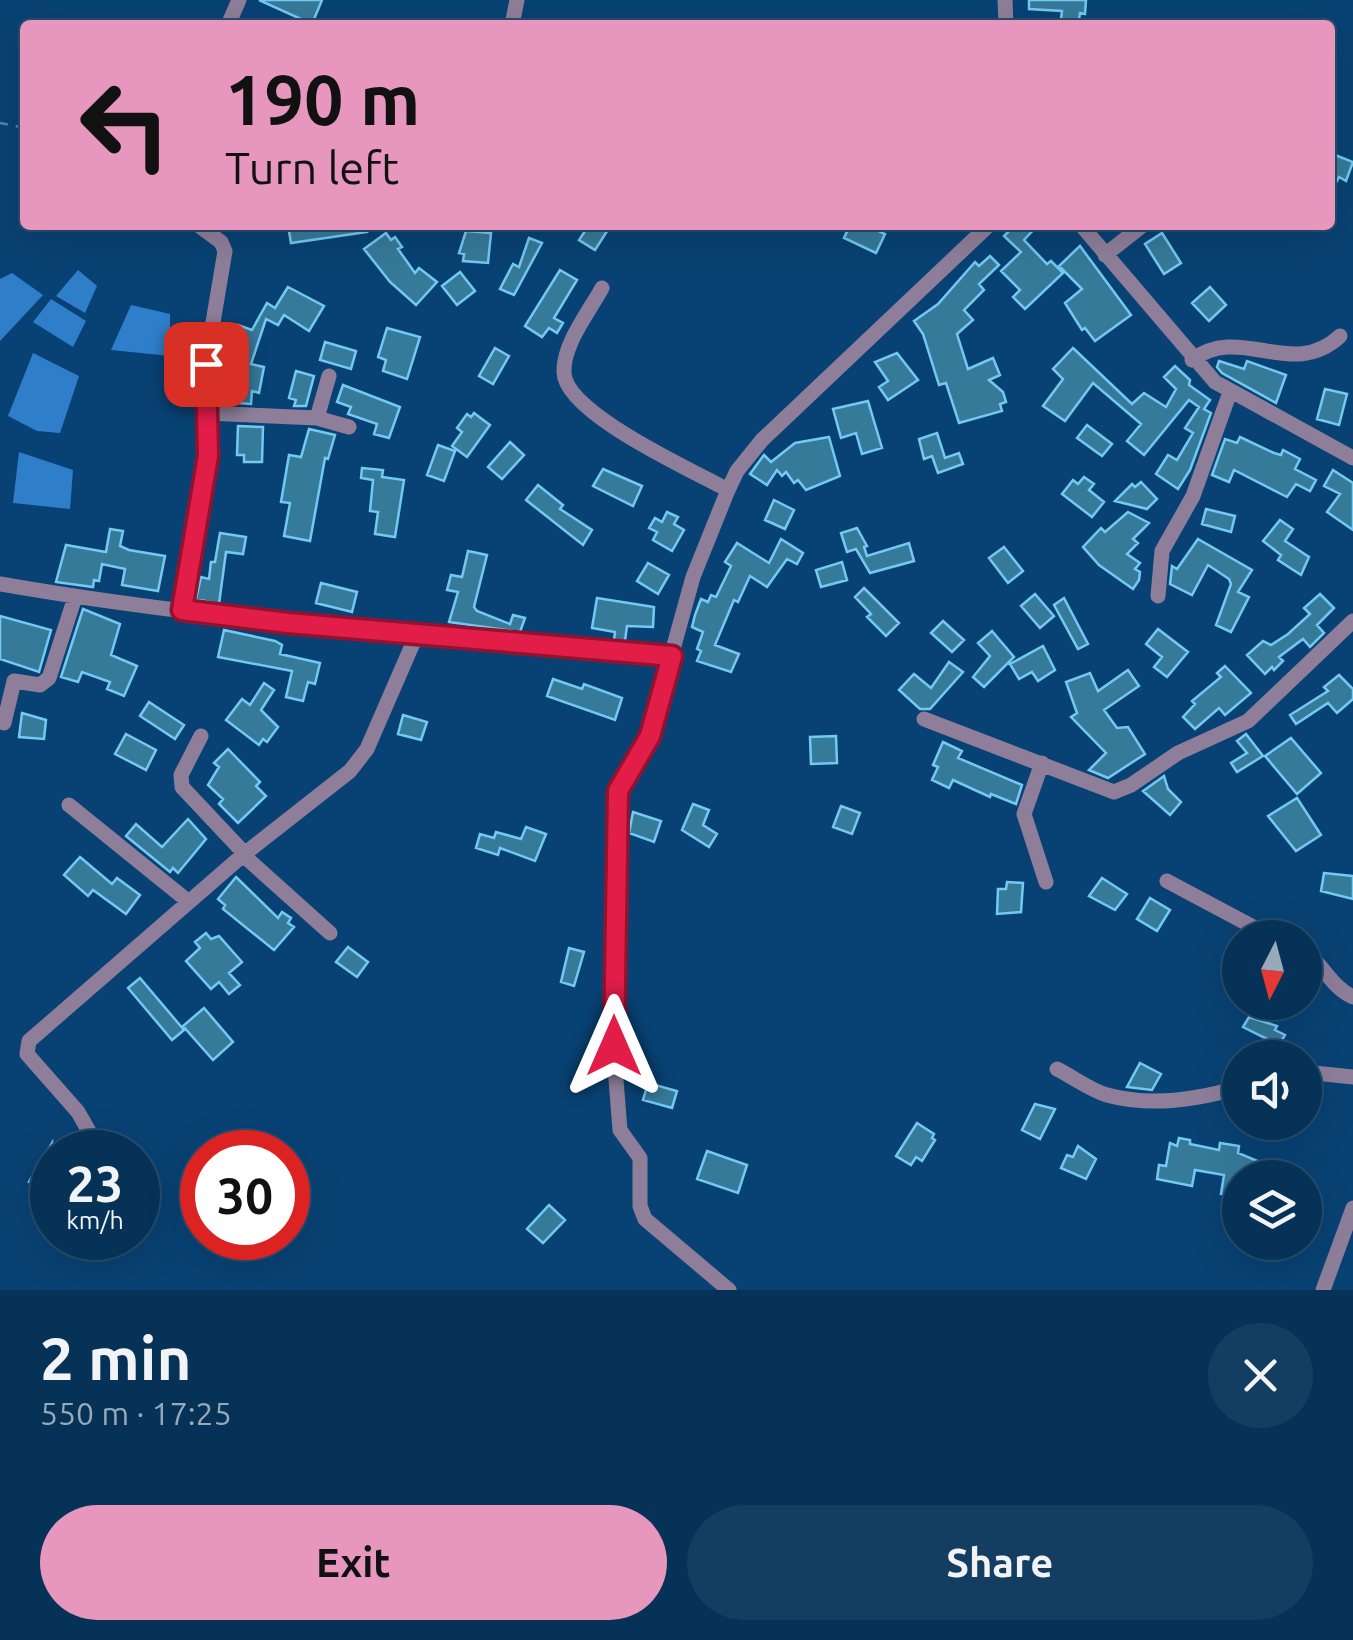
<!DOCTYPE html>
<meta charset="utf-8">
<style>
:root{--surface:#063257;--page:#143e61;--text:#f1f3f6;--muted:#98aaba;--line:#274d6d;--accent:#e797bd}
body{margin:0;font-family:Ubuntu,sans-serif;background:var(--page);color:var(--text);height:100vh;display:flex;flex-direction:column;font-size:38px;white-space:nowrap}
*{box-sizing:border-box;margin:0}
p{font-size:32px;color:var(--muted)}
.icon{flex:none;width:55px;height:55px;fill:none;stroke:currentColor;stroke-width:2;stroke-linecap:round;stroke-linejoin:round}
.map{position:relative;height:1290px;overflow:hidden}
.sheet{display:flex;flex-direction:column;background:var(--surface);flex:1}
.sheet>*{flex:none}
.hud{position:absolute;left:20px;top:20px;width:1315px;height:210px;border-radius:10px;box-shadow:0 10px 40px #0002,0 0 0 2px var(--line);background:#e797bd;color:#111;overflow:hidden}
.needle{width:65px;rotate:186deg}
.tools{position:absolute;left:1222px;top:920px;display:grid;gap:20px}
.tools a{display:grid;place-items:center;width:100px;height:100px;border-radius:50%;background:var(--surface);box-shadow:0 10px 40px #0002,0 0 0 2px var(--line);font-size:50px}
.speed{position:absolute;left:30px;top:1130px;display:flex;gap:20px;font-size:50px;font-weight:700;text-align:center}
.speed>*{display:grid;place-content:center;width:130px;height:130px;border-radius:50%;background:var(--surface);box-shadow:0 10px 40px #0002,0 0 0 2px var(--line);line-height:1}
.speed small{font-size:25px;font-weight:400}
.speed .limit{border:15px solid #d22;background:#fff;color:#111}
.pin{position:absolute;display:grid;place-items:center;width:85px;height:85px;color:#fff;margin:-42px;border-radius:20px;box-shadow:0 5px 15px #0006}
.me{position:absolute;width:110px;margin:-55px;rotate:0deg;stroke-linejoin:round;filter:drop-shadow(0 0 8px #0008)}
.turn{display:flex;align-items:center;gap:35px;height:210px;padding:0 40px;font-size:45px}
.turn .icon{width:130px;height:130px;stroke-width:2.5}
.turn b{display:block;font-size:70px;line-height:85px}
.round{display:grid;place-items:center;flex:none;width:105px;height:105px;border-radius:52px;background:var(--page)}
.head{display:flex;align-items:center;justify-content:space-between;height:170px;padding:0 40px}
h1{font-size:60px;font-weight:600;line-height:75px}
.action{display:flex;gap:20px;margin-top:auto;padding:20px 40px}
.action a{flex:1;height:115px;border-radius:60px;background:var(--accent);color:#111;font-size:40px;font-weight:600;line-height:115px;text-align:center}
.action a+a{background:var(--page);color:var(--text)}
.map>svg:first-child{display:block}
.water{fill:#2f7eca}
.building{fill:#367a99;stroke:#73c9f2;stroke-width:2.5}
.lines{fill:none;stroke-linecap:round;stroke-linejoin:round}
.path{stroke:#5984ac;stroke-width:2.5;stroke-dasharray:8 8;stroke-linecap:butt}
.minor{stroke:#8e7e9a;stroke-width:15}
.route-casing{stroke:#92132f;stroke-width:25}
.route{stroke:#e11d48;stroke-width:18}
</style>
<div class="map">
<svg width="1353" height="1290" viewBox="0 0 1353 1290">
<rect width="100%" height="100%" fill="#084274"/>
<path class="water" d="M78 270 97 286 85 313 56 296Z
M12 273 43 295 0 341V279Z
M51 299 86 321 73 347 33 322Z
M131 305 170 314V356L111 350Z
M33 353 79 376 60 433 37 431 8 416Z
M19 452 73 470 70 509 13 503Z"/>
<path class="building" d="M259 0H322L312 24Z
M1029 0H1086L1085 14 1080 13 1079 20 1061 19 1062 11 1029 9Z
M1330 153 1353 162 1346 181 1339 177 1330 194Z
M288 225H366L367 232 291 243Z
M589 225H611L595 250 579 240Z
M850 225H866L885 234 876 253 844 238Z
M1015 225H1038L1024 240 1047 264 1051 261 1063 273 1025 309 1013 297 1020 290 1001 271 1021 252 1004 236Z
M466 231 491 233 488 263 463 261 464 254 459 253Z
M386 233 391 240 395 237 402 247 398 249 415 273 419 268 437 282 416 305 390 282 364 249Z
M1162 233 1181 263 1164 274 1145 244Z
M529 238 542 243 514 295 500 289 513 264 519 267Z
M1080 246 1131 315 1095 341 1085 328 1082 330 1065 303 1082 289 1059 266Z
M990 256 999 265 979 284 984 290 964 310 973 320 957 334 968 369 993 358 1000 375 989 380 1003 392 1006 402 1000 404 1002 411 959 423 946 383 939 385 923 334 914 321 938 304 975 262 979 266Z
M560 270 577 280 554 318 563 323 557 333 549 328 542 337 525 326Z
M460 272 475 291 457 305 442 286Z
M288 287 324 306 309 331 284 315 278 325 266 319 251 364 264 367 259 393 252 391 251 404 238 403 240 389 218 385 223 359 238 325 252 330 267 303 275 308Z
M1210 287 1226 305 1209 321 1192 303Z
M387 328 420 337 407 379 383 371 386 360 378 357Z
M325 342 356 351 351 369 320 360Z
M495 348 509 356 493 384 479 376Z
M1073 348 1132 404 1144 393 1166 407 1176 389 1164 377 1175 366 1190 380 1189 385 1210 400 1204 409 1211 413 1190 470 1178 489 1156 474 1168 455 1177 460 1193 433 1185 428 1199 407 1189 400 1144 455 1127 441 1141 424 1093 383 1065 421 1043 406 1063 379 1053 369Z
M897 353 918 380 888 400 879 387 888 381 875 362Z
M1219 361 1244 369 1247 361 1286 375 1276 403 1222 373 1217 367Z
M296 371 314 376 306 406H294L296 400 289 398Z
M343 385 400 407 389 438 374 434 377 424 348 414 351 407 337 402Z
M1325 389 1347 394 1339 425 1317 419Z
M868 401 882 448 862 454 856 433 841 438 833 409Z
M474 413 490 425 467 457 452 446 462 432 457 428 467 414 471 417Z
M1087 425 1112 444 1102 456 1077 438Z
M238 426 263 427 262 462H244V455H237Z
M309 429 335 435 328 459 325 458 310 541 284 536 290 503 281 502 289 455 301 457Z
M937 433 945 458 959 453 963 464 938 473 932 456 924 459 919 439Z
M829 437 840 476 806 490 798 480 794 483 786 472 782 476 777 470 767 485 750 474 764 455 771 462 795 443Z
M1240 437 1274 453 1281 455 1283 450 1300 459 1295 469 1316 480 1310 491 1296 484 1287 497 1234 470 1229 482 1212 475 1225 439 1237 443Z
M510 442 524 455 502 479 488 467Z
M438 445 455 451 444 481 427 475Z
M362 468 383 470 382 477 404 480 395 537 375 534 378 512 370 511 373 480 361 478Z
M603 469 642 486 633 506 593 486Z
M1333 470 1353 483V530L1327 512 1340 494 1324 486Z
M1084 477 1094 484 1089 490 1104 502 1092 517 1062 494 1073 480 1078 484Z
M1141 482 1157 499 1147 509 1115 501 1132 484 1135 487Z
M538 485 563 505 560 509 592 530 583 545 526 500Z
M774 500 794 510 785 529 765 520Z
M1206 509 1235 516 1231 532 1202 524Z
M667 512 678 517 674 524 684 530 672 551 653 540 657 532 649 528 655 518 662 522Z
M1128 512 1149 523 1133 539 1138 543 1127 554 1140 563 1135 569 1140 572 1139 580 1133 589 1099 565 1083 547 1101 528 1105 532Z
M1280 520 1293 529 1285 541 1309 557 1301 575 1278 560 1281 555 1263 541Z
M857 528 867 546 864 547 867 556 909 543 914 561 870 573 856 549 847 552 841 533Z
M110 529 123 531 120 546 129 550 165 556 158 591 122 585 125 569 102 564 99 581 94 580 93 587 56 582 66 545 106 552Z
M220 533 246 537 243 554 226 552 219 604 196 599 201 577 209 579 211 562H215Z
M781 539 803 553 797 564 787 559 767 587 750 576 738 602 734 600 715 645 739 654 731 672 697 661 701 651 697 649 703 632 692 627 695 615 701 599 708 602 711 595 716 597 731 566 725 562 737 543 769 563Z
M1198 539 1252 570 1238 592 1249 597 1231 632 1216 625 1231 584 1229 579 1208 565 1192 595 1170 584 1172 566 1177 569Z
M1004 547 1023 571 1008 583 989 558Z
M468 551 487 555 474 607 477 611 510 624 513 615 525 618 520 632 449 622 458 592 447 590 451 575 462 577Z
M842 562 847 580 821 587 816 570Z
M648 563 669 575 658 594 637 581Z
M321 583 357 592 352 612 316 603Z
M864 588 899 623 886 636 867 617 871 614 855 597Z
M1035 594 1054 616 1040 628 1021 606Z
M1320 594 1334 608 1317 625 1324 633 1310 647 1303 639 1279 657 1283 661 1274 670 1272 667 1265 674 1247 655 1263 641 1271 645 1288 634 1310 614 1304 608Z
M597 598 654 607 653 627 627 626 625 641 614 640 615 632 592 628Z
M1064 598 1088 644 1078 649 1054 605Z
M83 609 120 624 111 655 137 666 124 696 107 689 110 682 82 672 78 682 61 677Z
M0 616 51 630 39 672 0 659Z
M943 621 964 640 952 652 931 633Z
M1158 629 1188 652 1167 677 1154 667 1162 657 1146 644Z
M224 630 275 641 282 645 280 654 320 663 315 684 308 682 303 701 286 697 292 671 218 657Z
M992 631 1014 657 984 687 973 677 990 656 978 643Z
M1043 646 1055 670 1038 681 1032 672 1019 679 1010 664Z
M949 662 963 672 930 709H920L899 690 914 674 931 688Z
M1225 666 1251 693 1225 715 1219 708 1195 729 1183 717 1195 704 1192 701 1221 677 1217 673Z
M1128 670 1139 686 1104 710 1117 728 1128 727 1145 754 1108 778 1089 770 1106 753 1071 717 1077 713 1066 682 1090 673 1098 691Z
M1339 675 1353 689V699L1337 713 1328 703 1296 724 1290 715 1328 691 1324 687Z
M553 679 582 689 584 684 622 698 615 720 547 696Z
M264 683 274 690 261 710 278 727 267 742 263 739 259 745 226 720 242 699 250 705Z
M149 702 184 725 175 739 140 716Z
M22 713 46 720 44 739 19 737Z
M403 715 427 722 421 740 398 734Z
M126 734 156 750 146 770 115 754Z
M1246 734 1263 756 1237 772 1231 763 1247 753 1237 741Z
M836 736 837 763 811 764 810 737Z
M1291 738 1321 773 1297 794 1265 756Z
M943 742 962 751 958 758 1022 785 1016 804 991 794 990 797 953 780 949 788 932 780 938 767 933 765Z
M228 749 260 782 256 786 266 796 238 823 219 804 223 799 208 785 219 767 214 763Z
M1164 776 1168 789 1181 802 1170 815 1143 791Z
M1297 798 1321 835 1296 851 1268 816Z
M693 804 709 810 703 825 717 834 709 847 682 830Z
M841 806 860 813 852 834 833 827Z
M633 812 661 821 654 842 629 833Z
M188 819 206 839 178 873 173 868 170 872 126 836 136 824 162 847Z
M526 827 546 834 535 861 500 848 498 855 476 848 480 834 494 838 496 832 521 839Z
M80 857 112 884 117 878 140 895 126 914 93 890 88 896 64 875Z
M1324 873 1353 876V899L1321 891Z
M236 877 278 918 282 912 291 918 288 923 294 927 274 950 223 909 225 905 218 899Z
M1102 878 1127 894 1115 910 1089 896Z
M1007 882 1023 883 1021 912 997 914 998 889H1006Z
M1150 898 1170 910 1157 931 1137 919Z
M206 933 211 939 219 936 242 962 229 973 240 985 229 994 219 982 211 989 186 961 200 948 195 942Z
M348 947 368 962 357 977 336 962Z
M569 948 584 952 574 986 561 982Z
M140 978 184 1030 172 1040 128 988Z
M204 1008 233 1042 213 1060 183 1026Z
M1249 1017 1277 1026 1275 1030 1285 1035 1279 1045 1243 1027Z
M1140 1063 1161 1074 1152 1090 1127 1087Z
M648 1083 677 1091 672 1108 643 1100Z
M1035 1104 1055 1109 1040 1139 1022 1130Z
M917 1123 934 1134 932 1138 935 1140 922 1161 916 1157 911 1165 896 1156Z
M1179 1138 1190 1140V1144L1219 1150 1220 1143 1239 1146 1238 1153 1260 1162 1257 1178H1239L1236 1196 1221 1194 1224 1175 1195 1170 1192 1186 1157 1179 1159 1165 1166 1166 1170 1143 1177 1146Z
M52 1143V1198L29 1182Z
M1078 1146 1096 1159 1086 1179 1061 1168 1067 1155 1073 1157Z
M707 1151 747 1165 738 1193 697 1179Z
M549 1205 565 1220 543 1243 527 1229Z"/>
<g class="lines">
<path class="path" d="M0 123 25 128"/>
<path class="minor" d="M1005 0 1006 25
M228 25 239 0
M512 25 517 0
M1081 225 1215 382 1353 458
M1105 255 1143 225
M602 288C589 312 563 344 564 372 564 413 694 471 728 490
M1192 360C1241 323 1292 381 1340 336
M207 413 317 418 349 427
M317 418 329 376
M0 584C222 623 448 637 672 656
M1158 596 1162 551 1193 496 1230 392
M182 610 208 457 206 364 225 251 221 242 198 225
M924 719 1114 792 1131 785 1178 753 1248 721 1353 621
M4 723 14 681 40 685 49 678 75 597
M201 736 181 775 182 787 245 854
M1042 763 1024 814 1046 882
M69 805 189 902
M243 855 330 933
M1167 881 1274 938
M1305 952C1325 966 1330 986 1353 997
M1057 1069C1073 1077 1090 1090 1107 1095 1151 1107 1197 1100 1240 1087
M1305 1072 1353 1077
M95 1142 78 1112 27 1054 29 1041 243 855 350 771 367 749 417 634
M729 1290 645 1219 640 1206V1158L620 1130 615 1067 618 791 649 736 693 577 728 490 737 471 762 440 989 225
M1323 1290 1353 1208"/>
</g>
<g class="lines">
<g class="route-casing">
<path id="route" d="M206 364 208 456 182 610 288 623 672 656 650 736 618 791 614 1046"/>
</g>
<use href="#route" class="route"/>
</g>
</svg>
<div class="tools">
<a><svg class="needle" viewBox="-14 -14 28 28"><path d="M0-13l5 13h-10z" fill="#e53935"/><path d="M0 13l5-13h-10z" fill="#98aaba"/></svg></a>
<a><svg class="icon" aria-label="sound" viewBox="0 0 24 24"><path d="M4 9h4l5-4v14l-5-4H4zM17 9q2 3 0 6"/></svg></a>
<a><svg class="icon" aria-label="layers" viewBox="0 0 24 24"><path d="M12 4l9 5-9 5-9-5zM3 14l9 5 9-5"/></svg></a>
</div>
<div class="speed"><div>23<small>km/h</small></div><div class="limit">30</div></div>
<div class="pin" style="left:206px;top:364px;background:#d93025"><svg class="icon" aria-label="arrive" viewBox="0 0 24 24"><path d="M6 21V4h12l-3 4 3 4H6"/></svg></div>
<svg class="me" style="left:614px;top:1046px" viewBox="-20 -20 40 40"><path d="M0-17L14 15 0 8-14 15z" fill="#e11d48" stroke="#fff" stroke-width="4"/></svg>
<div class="hud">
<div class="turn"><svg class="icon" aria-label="left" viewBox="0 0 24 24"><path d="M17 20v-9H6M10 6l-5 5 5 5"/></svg><div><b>190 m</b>Turn left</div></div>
</div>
</div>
<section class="sheet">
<div class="head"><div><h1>2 min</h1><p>550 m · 17:25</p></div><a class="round"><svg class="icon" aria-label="close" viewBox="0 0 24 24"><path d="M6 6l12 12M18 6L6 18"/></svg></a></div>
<div class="action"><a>Exit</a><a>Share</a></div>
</section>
